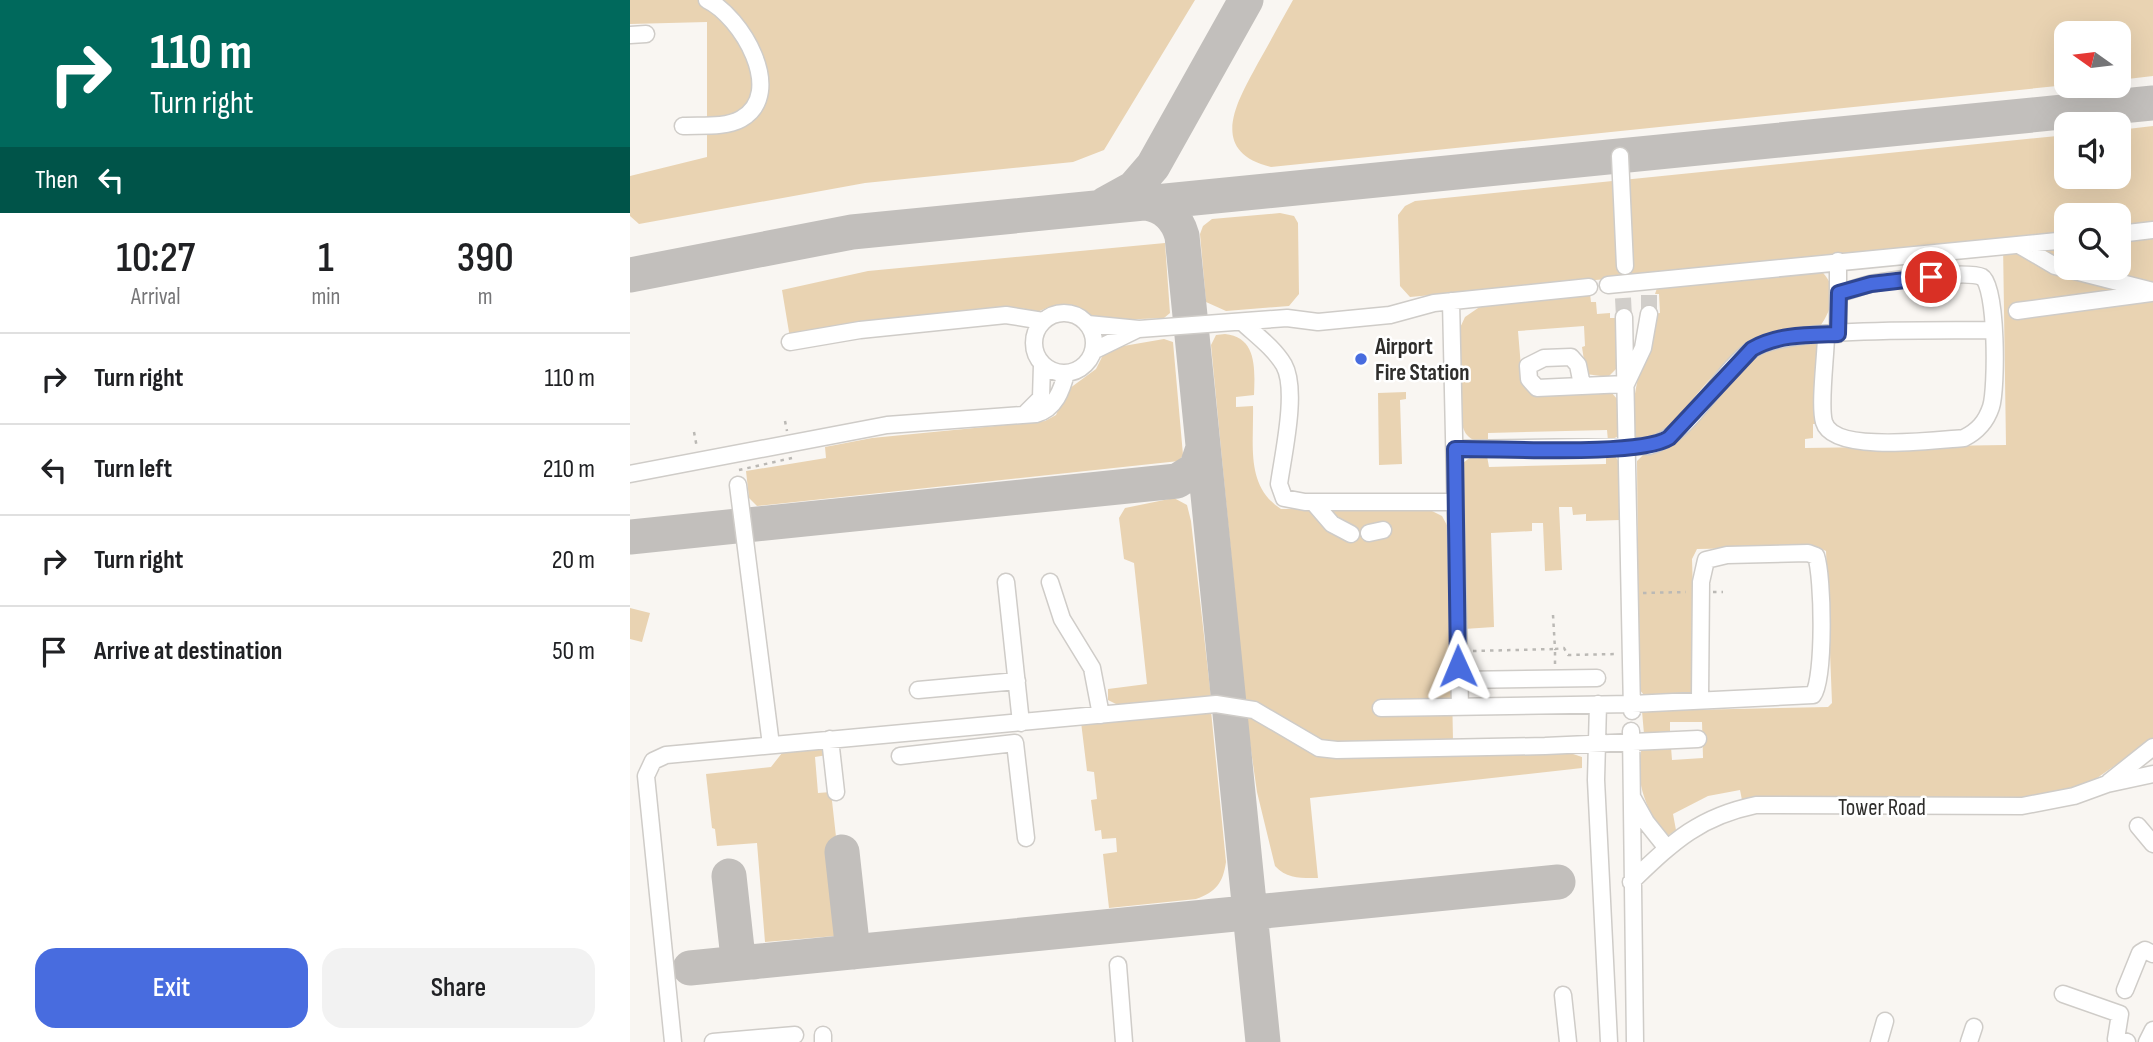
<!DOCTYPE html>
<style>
:root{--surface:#fff;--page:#f2f2f2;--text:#202124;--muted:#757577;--line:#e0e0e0;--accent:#486cdf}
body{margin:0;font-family:"Sofia Sans Condensed",sans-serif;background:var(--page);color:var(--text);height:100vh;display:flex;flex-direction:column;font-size:26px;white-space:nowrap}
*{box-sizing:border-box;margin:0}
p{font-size:23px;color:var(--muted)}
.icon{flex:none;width:38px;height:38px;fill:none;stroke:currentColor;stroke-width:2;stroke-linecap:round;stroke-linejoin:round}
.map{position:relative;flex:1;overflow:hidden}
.panel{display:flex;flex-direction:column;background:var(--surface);width:630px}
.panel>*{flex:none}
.top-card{background:#00695c;color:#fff;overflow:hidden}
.needle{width:46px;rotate:284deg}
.tools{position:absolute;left:1424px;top:21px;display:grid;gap:14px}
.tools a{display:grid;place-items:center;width:77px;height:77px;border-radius:14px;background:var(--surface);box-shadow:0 7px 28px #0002;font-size:35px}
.pin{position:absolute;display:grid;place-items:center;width:60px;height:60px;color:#fff;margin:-30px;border:4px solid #fff;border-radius:50%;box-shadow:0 2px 7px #0007}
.me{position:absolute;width:77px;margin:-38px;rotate:359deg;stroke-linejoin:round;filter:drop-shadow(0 0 5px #0008)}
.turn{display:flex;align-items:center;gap:24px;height:147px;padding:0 35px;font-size:32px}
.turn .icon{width:91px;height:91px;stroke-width:2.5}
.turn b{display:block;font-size:49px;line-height:60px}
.then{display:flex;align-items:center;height:66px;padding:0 35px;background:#0003;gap:14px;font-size:26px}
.eta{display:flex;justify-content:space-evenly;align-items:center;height:119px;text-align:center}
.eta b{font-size:42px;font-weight:600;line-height:49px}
.button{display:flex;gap:14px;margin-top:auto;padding:14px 35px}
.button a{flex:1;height:80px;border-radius:21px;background:var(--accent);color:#fff;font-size:28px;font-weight:600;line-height:80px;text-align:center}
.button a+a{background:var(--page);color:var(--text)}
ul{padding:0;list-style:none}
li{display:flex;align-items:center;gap:21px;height:91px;padding:0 35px;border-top:2px solid var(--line)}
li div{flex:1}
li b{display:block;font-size:26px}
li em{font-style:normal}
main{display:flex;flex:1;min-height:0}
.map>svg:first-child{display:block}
.green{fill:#e9d3b2;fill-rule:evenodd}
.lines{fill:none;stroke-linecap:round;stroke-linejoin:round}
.taxiway{stroke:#c2bfbc;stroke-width:35}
.minor-tunnel{stroke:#d1ceca;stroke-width:16;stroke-dasharray:16 8;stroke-linecap:butt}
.minor-casing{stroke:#cfccc8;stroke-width:19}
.path{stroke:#bbb9b5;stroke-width:2.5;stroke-dasharray:3.5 5;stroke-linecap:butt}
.minor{stroke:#fff;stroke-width:16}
.route-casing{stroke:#2f4691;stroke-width:18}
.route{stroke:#486cdf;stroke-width:12}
.poi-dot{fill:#486cdf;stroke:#fff;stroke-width:2.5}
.labels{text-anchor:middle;stroke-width:5;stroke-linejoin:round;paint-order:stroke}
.poi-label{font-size:23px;font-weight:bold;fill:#2f2e2c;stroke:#fff;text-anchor:start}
.street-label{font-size:23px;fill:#2f2e2c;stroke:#fff}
</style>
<main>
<section class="panel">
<div class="top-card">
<div class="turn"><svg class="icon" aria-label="right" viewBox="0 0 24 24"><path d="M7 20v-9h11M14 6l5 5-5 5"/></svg><div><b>110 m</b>Turn right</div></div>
<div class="then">Then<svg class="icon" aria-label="left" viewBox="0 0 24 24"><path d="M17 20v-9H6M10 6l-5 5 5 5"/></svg></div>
</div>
<div class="eta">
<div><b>10:27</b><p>Arrival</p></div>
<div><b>1</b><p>min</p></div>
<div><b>390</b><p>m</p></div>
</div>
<ul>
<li><svg class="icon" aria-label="right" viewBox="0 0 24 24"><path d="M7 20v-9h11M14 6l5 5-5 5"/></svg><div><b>Turn right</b></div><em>110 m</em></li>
<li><svg class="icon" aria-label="left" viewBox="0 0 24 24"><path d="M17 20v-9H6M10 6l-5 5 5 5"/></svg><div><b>Turn left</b></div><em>210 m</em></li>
<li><svg class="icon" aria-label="right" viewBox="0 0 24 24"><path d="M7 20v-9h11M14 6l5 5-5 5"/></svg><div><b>Turn right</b></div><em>20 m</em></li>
<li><svg class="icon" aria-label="arrive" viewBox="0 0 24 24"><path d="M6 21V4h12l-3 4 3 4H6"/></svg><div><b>Arrive at destination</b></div><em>50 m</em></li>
</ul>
<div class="button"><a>Exit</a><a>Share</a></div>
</section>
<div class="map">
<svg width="1523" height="1042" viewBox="0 0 1523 1042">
<rect width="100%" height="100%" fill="#f9f6f2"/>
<path class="green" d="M0 0H565L474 150 443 162 235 183 9 224 0 216V176L77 157V22L0 24Z
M663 0H1523V76L1489 80V33H1437V85L641 167C577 151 607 102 628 63 640 42 651 21 663 0Z
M1523 126V739L1457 785 1380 800 1335 797 1112 800 1110 790 1078 796 1043 814 1046 830 1036 837C1017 813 1003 778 1012 748L1041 747 1042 760 1073 758 1072 722H1040V734H1014L1012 711 1198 707 1202 703 1196 551 1187 547 1067 549 1062 559 1066 687 1060 694 1014 695 1009 689 1007 461 1013 455 1043 444 1125 355 1148 345 1186 342 1188 424H1183V438L1175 439V448L1376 445 1373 243 780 297 770 286 768 215 775 206 785 201 1437 135V177H1489V130ZM1437 215H1489V268H1437Z
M650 213 664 216 668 223 669 294 659 306 596 311 576 302 570 234 573 226 582 219Z
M535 243 540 313 534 318 463 321 447 310 434 306H422L407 312 391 308 233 324 160 338 152 290 238 271Z
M1189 269C1210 287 1203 308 1189 328 1168 329 1146 328 1126 338 1098 351 1058 407 1036 431L1026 438 1006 437C996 394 1018 355 1023 314L1030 313 1029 294H1025L1027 288Z
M960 294 961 302H966L967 314 980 313V318H988V367L978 377 956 374 952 347 955 346 954 326 888 331 892 379 981 392 988 400 989 436 978 441 977 430 858 433V441C849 441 843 442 837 435 824 420 830 352 829 330L835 317 851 306Z
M595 334C627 337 625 369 624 395L606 397V407L623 406C624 444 615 486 651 509L796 508 812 516 819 529 823 741 704 746 686 739 615 699 581 345 586 335Z
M534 339 543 342 553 455 549 461 127 506 119 498 116 471 196 458 195 447 242 438 415 421 426 415 436 391 466 369 476 349Z
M776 392V399L770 400 772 464 749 465 748 393Z
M976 455 985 456 989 462 990 520 956 521V514L943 515 942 507H929L932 570 915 571 913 523H902V531L861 533 864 627 834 629 833 463 842 456H857L859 467 976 464Z
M544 498 557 505 561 521 581 697 492 707 478 700V689L517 684 504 563 494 559 489 518 495 508Z
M0 608 20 613 12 642 0 639Z
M581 711 596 862C593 883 586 892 566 899L479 908 473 854 487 852 486 838 472 839 471 830 465 831 461 800 467 799 464 772 457 771 451 722Z
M616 715 692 756 937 752 952 757V768L680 798 688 878C671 878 657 879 645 866L627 792Z
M194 748 197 755 185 757 188 793 201 792 217 935 135 942 127 843 87 846 85 829 82 828 76 774 141 767 152 753Z"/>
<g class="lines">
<path class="taxiway" d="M516 203C535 206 547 218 552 236L633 1042
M475 204 504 188 523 166 616 0
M0 275 222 232 1523 103
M0 537 547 481 566 469 573 448
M212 852 223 952
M99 876 107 949 113 959 124 962
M60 968 928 882"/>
<path class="minor-tunnel" d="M1019 295V314
M993 298 994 317"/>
<g class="minor-casing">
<path id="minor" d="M0 35 16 34
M53 126C71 125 95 128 111 119 157 93 111 16 77 0
M990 156 995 266
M1489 234 1523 230
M1389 245 1425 266 1523 291
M978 285 1437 240
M821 301 830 707
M1387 311 1521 293
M404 343a30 30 0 1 1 60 0a30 30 0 1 1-60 0Z
M994 317 1002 711
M612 322C626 335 644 348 654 365 668 390 653 455 649 484L654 498 675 502H824
M458 324 509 329 657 318 688 322 760 315 804 303 959 287
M1208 334V261
M1196 335C1196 355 1189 405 1194 422 1203 454 1307 440 1334 438 1348 431 1356 422 1361 407 1367 389 1367 285 1352 277 1338 270 1259 280 1240 284 1230 286 1220 291 1209 293
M160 342 230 330 376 315 413 321
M463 351 506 330
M996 384 1013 348 1019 314
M952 385 948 365 941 357 914 358 898 366 899 379 907 388 996 384
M396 413 411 398 412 365
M825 449 1019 446C1062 435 1087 373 1123 349 1157 326 1315 331 1363 330
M0 474 257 425 406 414C425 409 432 390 436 373
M108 485 141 745
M683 502 702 524 721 534
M739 533 753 530
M376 582 391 723
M420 582 432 619 462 668 471 715
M829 680 967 678
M288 690 387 681
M968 704 966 780 979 1042
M751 708 1002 704 1183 695C1195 678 1193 576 1186 556L1178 553 1097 555 1076 560 1071 582 1070 698
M1001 731 1005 1042
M200 739 206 792
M270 756 385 743 396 838
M1479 782 1523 747
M1002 797 1016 822 1036 847
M1508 826 1523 844
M1001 882C1043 842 1068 817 1126 805L1392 806 1444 796 1477 784 1523 774
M488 965 494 1042
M1495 990 1510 953 1515 950 1523 954
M1433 994 1490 1014 1486 1039 1497 1042
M933 995 938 1042
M193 1035V1042
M43 1042 16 776 23 761 36 755 586 704 624 710 689 748 707 750 915 746 1068 739
M83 1042 165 1035
M1249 1042 1255 1021
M1339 1042 1344 1027
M1517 1042 1523 1030"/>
</g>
<path class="path" d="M155 421 157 431
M64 432 67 448
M109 470 162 458
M1083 592H1093
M1013 593 1056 592
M923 615 925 649 934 648 938 655 987 654
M843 651 925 649V665"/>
<use href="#minor" class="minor"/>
</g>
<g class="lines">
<g class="route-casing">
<path id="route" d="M828 666 825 449C868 448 1009 457 1039 438L1122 349C1148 334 1178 335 1208 334L1209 293 1241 284 1301 277"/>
</g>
<use href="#route" class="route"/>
</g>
<circle class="poi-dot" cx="731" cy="359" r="7"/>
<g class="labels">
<g class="poi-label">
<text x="745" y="354">Airport<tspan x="745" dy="26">Fire Station</tspan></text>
</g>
<g class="street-label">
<text x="1252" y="815">Tower Road</text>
</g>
</g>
</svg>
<div class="tools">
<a><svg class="needle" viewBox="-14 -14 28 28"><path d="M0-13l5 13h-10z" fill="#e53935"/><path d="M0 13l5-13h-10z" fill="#757577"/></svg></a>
<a><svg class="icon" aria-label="sound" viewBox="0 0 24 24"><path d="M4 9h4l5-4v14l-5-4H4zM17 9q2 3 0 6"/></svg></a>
<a><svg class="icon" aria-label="search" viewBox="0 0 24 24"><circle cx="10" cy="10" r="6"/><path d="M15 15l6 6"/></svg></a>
</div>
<div class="pin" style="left:1301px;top:277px;background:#d93025"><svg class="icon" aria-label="arrive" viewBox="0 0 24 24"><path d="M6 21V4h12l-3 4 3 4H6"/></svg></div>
<svg class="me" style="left:828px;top:666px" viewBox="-20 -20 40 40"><path d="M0-17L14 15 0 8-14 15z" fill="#486cdf" stroke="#fff" stroke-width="4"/></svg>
</div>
</main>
